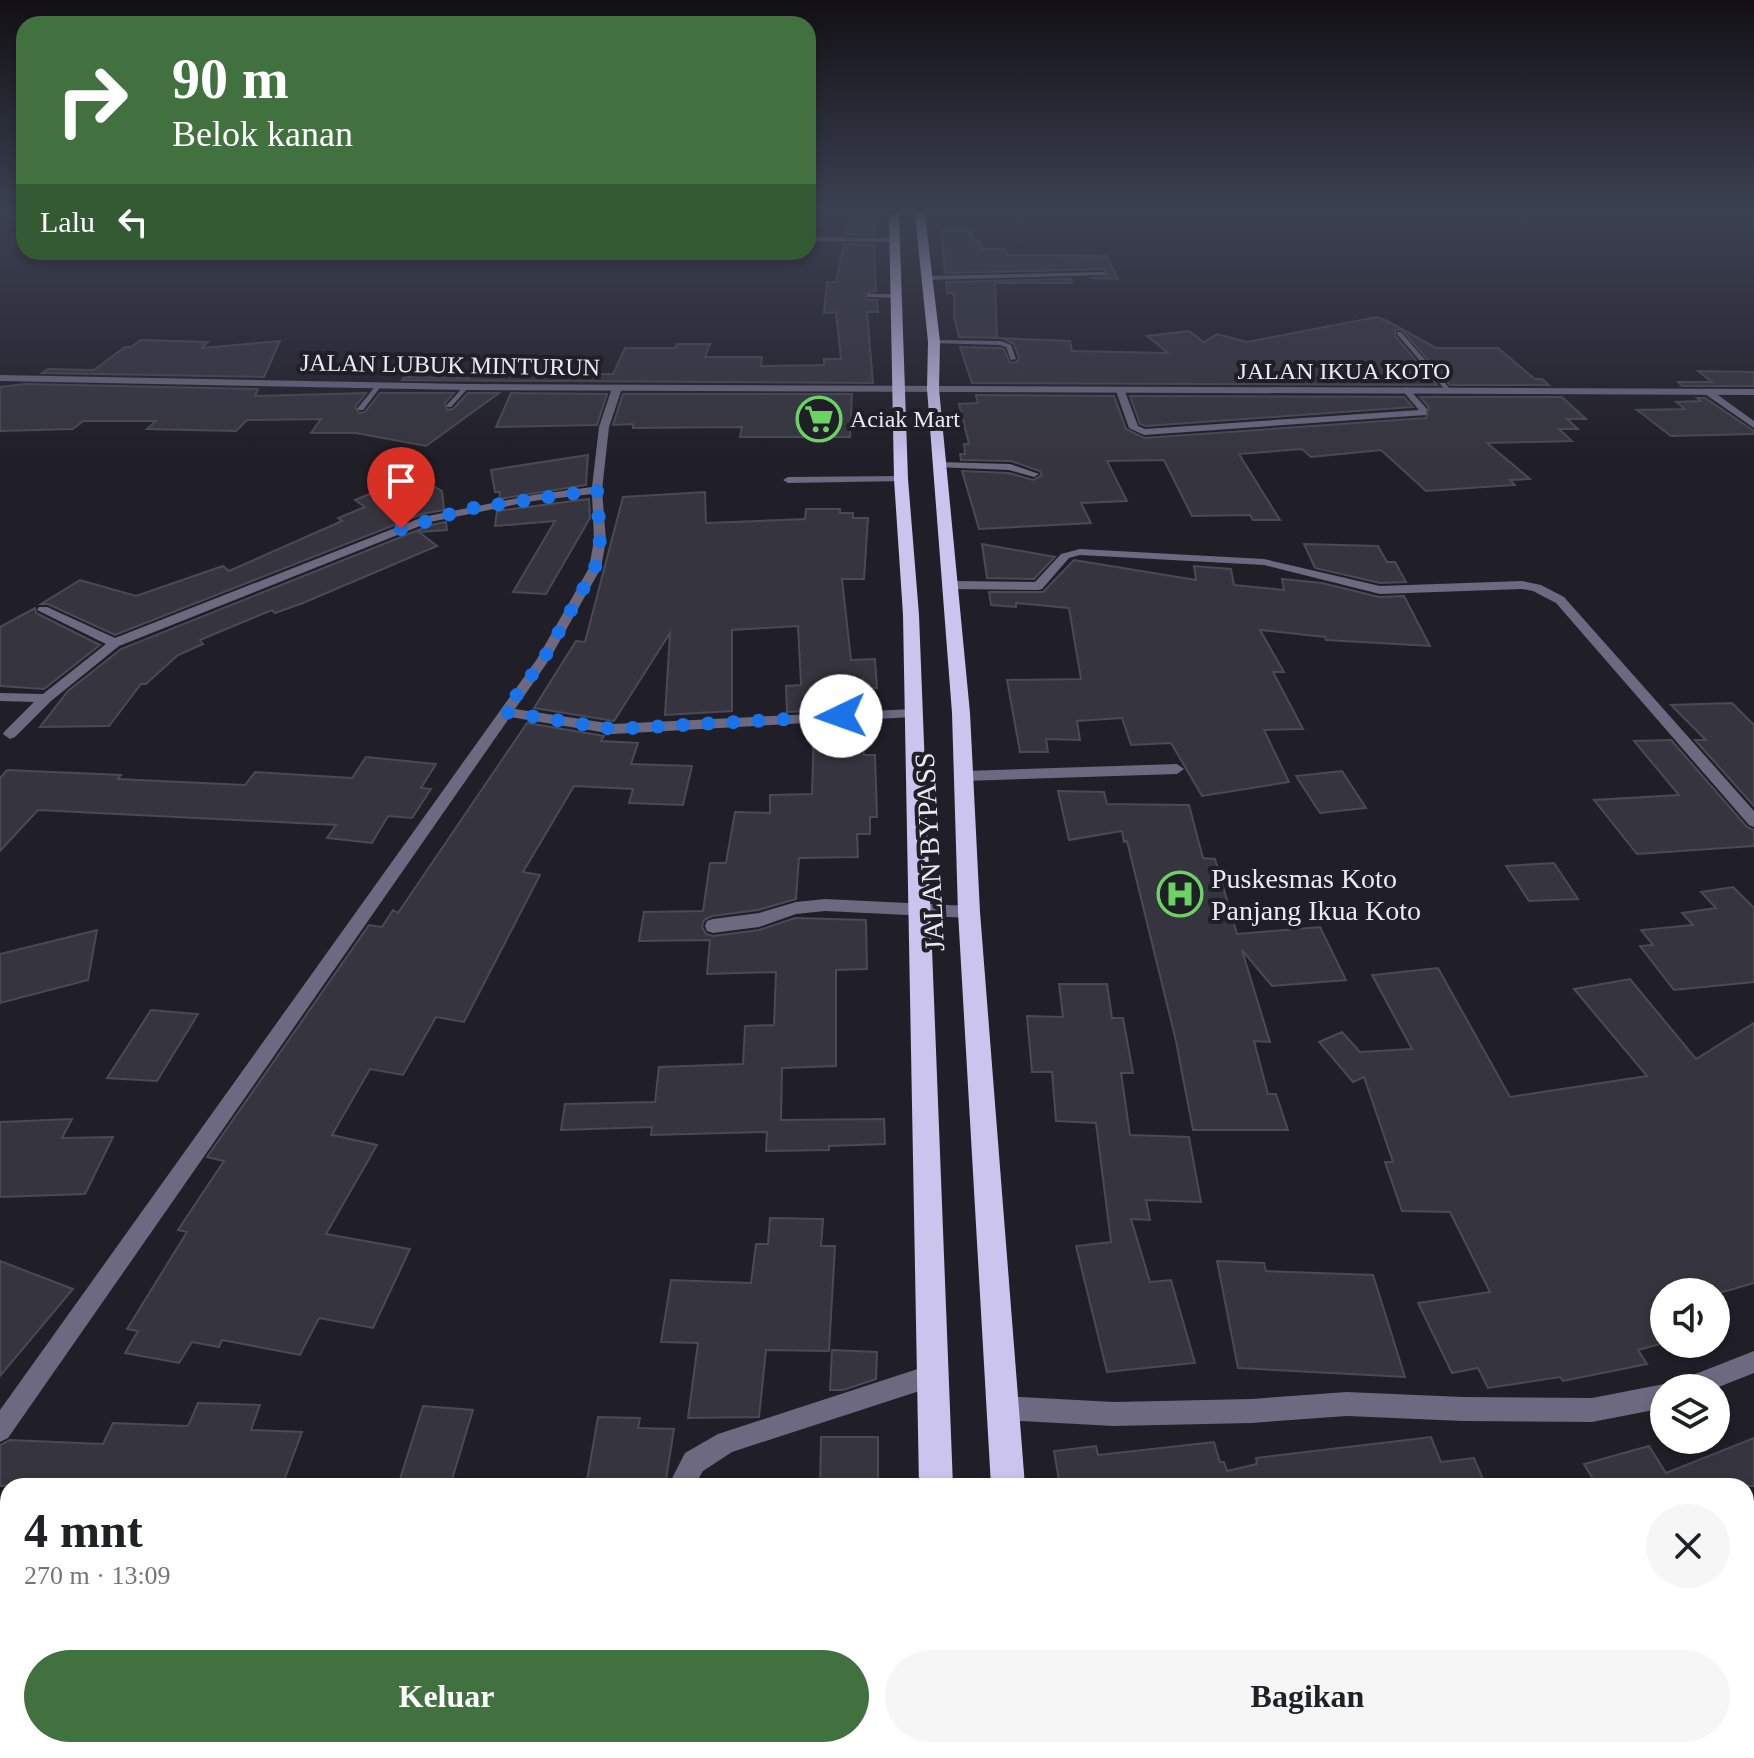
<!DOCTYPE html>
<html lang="id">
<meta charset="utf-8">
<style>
:root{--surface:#fff;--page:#f6f6f6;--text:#202124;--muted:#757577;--accent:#427140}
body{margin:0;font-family:Georgia,serif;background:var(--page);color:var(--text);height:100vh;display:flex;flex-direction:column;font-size:30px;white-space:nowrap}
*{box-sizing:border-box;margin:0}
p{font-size:26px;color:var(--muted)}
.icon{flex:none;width:44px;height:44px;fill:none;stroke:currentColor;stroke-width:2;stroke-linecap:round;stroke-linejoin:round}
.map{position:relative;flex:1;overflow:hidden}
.panel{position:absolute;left:0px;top:1478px;width:1754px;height:280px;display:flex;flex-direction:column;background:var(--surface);border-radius:24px 24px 0 0;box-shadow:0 4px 12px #0003}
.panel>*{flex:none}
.top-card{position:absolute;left:16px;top:16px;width:800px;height:244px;border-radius:24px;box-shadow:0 4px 12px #0003;background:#427140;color:#fff;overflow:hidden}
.tools{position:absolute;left:1650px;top:1278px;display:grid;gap:16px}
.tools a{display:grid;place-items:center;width:80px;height:80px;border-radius:50%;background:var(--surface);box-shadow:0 4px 12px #0003;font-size:40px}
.pin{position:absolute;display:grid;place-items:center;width:68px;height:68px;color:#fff;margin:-82px -34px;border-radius:50% 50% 50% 0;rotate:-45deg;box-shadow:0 0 8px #0007}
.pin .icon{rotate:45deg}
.me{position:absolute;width:88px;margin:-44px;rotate:267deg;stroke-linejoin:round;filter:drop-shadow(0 0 6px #0008)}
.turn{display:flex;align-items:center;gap:28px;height:168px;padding:0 24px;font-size:36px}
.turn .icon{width:104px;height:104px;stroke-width:2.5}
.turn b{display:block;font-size:56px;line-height:68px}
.then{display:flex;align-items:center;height:76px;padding:0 24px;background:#0003;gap:16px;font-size:30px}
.round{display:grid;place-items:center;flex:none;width:84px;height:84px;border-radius:42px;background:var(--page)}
.summary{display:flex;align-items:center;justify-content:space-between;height:136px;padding:0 24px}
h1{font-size:48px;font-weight:700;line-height:60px}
.primary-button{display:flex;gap:16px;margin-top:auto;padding:16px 24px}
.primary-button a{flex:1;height:92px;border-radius:48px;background:var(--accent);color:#fff;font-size:32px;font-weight:700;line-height:92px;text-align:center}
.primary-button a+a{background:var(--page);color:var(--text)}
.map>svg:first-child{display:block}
.building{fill:#36353f;stroke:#4b4953;stroke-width:2}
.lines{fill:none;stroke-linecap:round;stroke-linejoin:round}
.service{fill:#6c6981;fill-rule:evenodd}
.minor{fill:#6c6981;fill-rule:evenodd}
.tertiary{fill:#6c6981;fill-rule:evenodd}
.trunk{fill:#cac4ef;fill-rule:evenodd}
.route{stroke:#1a73e8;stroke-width:14;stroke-dasharray:0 25.2}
.labels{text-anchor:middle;stroke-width:8;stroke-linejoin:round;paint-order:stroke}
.far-street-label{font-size:24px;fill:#ebeaf1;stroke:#201e27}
.far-poi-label{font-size:24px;fill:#ebeaf1;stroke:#201e27;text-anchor:start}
.street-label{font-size:28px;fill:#ebeaf1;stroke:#201e27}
.poi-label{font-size:28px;fill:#ebeaf1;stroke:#201e27;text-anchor:start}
</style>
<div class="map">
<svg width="1754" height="1758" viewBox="0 0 1754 1758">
<rect width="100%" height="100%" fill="#201e27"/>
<path class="building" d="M849 219H874V235L846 234Z
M942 231H971L972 240H980L982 249H1005L1007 255 1107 256 1118 279 1089 278 1108 277 1104 269 945 273Z
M844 244 874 245 876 291 863 294 868 300H877L878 312H867L873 383 402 380 404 377 469 378 475 370 522 371 528 357 556 356 552 374H613L625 348H675L677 344H710L705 357H762L761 366 824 365V359H841L836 312 824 313 827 282H836Z
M1071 279 1072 283H995L997 338 1070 341 1072 351 1168 353 1147 336 1189 331 1204 342 1217 334 1247 342 1377 317 1387 321 1436 348H1498L1535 379H1542L1549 385H1450L1401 329 1395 330V336L1437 385 972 383 960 347 999 348 1004 349 1010 363 1017 362 1019 358 1014 344 1002 338 959 337 954 317V293H947L946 282Z
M141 340 208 342 202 348 280 341 264 377 42 373 48 369 94 370 125 347H131Z
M1698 371 1754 372V386H1682L1678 382H1712Z
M25 384 258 389 255 396 366 393 355 407 359 413 365 412 380 393H454L445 403 447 410 453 409 468 393H499L426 446 356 433H311L321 419 247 420 236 431 147 429 156 421H83L73 429 0 431V387Z
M511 393 607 394 597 425 496 427Z
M623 394H852L850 437H740L742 427 633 428V424L613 425Z
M976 395 1114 396 1126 429 1144 438 1426 418 1429 407 1420 397H1562L1586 419H1567L1578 429H1559L1572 441 1487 443 1530 479 1510 480 1515 485 1426 491 1381 450 1311 457 1302 449 1239 454 1280 520H1253L1250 515 1192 516 1164 460 1107 461 1127 501 1081 503 1091 523 979 529 962 471 1009 473 1033 480 1042 475 1040 471 1011 461 961 460 960 454H965L964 444H969L959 404 978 403Z
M1130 396 1404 397 1413 407 1146 426 1140 424Z
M1697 398H1705L1754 431V434L1671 436 1637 410 1685 409 1676 402 1701 401Z
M588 455 586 485 499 499 500 492H495L491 470Z
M427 482 442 491 444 510 422 514 115 635 48 604H41L80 580 136 596 223 566 229 571 342 521 338 518 365 507 355 500 382 489Z
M705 492 706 523 805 519 806 509H840V513H853V518H868L864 579H842L851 660 875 659 877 688H857L859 709 787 712 786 686 801 685 798 626 732 630V711L665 715 670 633 614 721 534 708 576 641 585 642 623 497Z
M589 499 590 518 546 594 513 592 555 521 495 526 497 511Z
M446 522 447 530 419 532 437 546 303 603 275 613 272 610 200 640 203 644 178 655 146 684H141L109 726 40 727 68 691 121 649 431 525Z
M982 544 1055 557 1034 579 987 578Z
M1304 544 1378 546 1387 562H1395L1406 582 1380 583 1315 568Z
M1074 560 1196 580 1194 566 1231 569 1234 585 1284 590 1282 579 1322 583 1379 597 1404 596 1430 646 1326 640 1325 637 1260 630 1284 672H1273L1303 729 1264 730 1289 782 1202 796 1171 743 1131 745 1122 718 1077 721 1080 740 1046 739 1048 752H1020L1007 680 1081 679 1069 608 1016 603V607L991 605 989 592H1043Z
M35 608 36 613 100 645 44 689 0 686V627Z
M1732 703 1754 725V806L1695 740H1706L1671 705Z
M527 723 604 736 601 741 638 743 631 764 692 766 683 805 629 803 633 789 574 786 523 872 540 875 464 1022 436 1017 403 1075 370 1069 332 1135 377 1145 326 1234 410 1249 373 1328 319 1318 300 1355 222 1340 219 1347 192 1342 179 1363 125 1353 138 1331 127 1329 187 1232 178 1230 224 1161 207 1157 369 925 382 927 393 910 398 913Z
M861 723 864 755H875L877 817H870V834H857L858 857 799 858 796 899 758 910 712 916 704 920 702 927 706 934 713 936 759 930 795 918 866 920 867 969 836 970V1066L782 1068 781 1120 884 1119 885 1144 829 1146V1150L766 1151 767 1132 651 1135 652 1127 561 1130 565 1104 655 1102 659 1067 743 1064 745 1026 774 1025 776 972 707 974 710 940 639 941 644 912 703 911 710 863H726L735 812 770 813V795L812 794 814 726Z
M1671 740 1747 827 1754 830V846L1637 854 1594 800 1679 795 1634 741Z
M366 757 436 764 421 788 431 789 412 818 388 816 372 843 327 838 336 825 38 810 0 851V778L7 770 121 775 118 779 245 785 255 772 352 778Z
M1342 771 1366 808 1320 813 1296 776Z
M1058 791 1104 792 1107 804 1189 805 1203 858 1215 859 1237 934 1320 927 1346 980 1272 986 1242 950 1270 1042 1254 1041 1268 1094H1276L1288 1130H1193L1176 1041 1127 841 1124 842 1122 831 1069 840Z
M1554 863 1578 899 1529 901 1506 866Z
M1733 887 1754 908V982L1674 990 1640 946 1653 945 1641 930 1693 925 1682 913 1716 908 1701 892Z
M97 930 88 980 0 1003V954Z
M1438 968 1510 1097 1647 1076 1574 989 1630 979 1696 1059 1754 1023V1283L1723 1292 1664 1291V1343L1638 1350 1647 1364 1563 1381 1560 1377 1488 1388 1478 1368 1452 1373 1418 1303 1490 1292 1450 1212 1402 1211 1385 1162H1393L1364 1077 1353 1082 1319 1042 1342 1032 1360 1052 1412 1049 1372 975Z
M1059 984H1107L1112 1018H1123L1133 1073H1121L1130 1135 1189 1137 1201 1202 1146 1200 1150 1220 1131 1219 1150 1282 1171 1280 1195 1363 1107 1372 1076 1246 1111 1242 1096 1123 1056 1121 1052 1072H1032L1027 1016 1063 1017Z
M151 1010 198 1014 157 1081 107 1078Z
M72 1119 62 1138 113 1137 85 1194 0 1197V1122Z
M770 1218 823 1219 821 1246H835L829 1351 766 1350 759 1417 688 1418 698 1343 661 1342 671 1280 751 1283 756 1244H768Z
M0 1261 73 1289 0 1376Z
M1217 1261 1264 1263 1266 1271 1373 1275 1405 1377 1238 1368Z
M832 1350 877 1352 876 1379 843 1390H830Z
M198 1403 260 1405 251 1430 302 1432 282 1486H0V1445L10 1440 103 1444 113 1423 188 1426Z
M423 1406 473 1410 450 1486 399 1482Z
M598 1417 640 1418 638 1428 674 1429 665 1486H586Z
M821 1437H878V1486H820Z
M1431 1437 1441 1462 1474 1458 1486 1486H1060L1054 1451 1096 1446 1098 1455 1214 1442 1220 1462H1224L1227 1471 1257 1464 1256 1458Z
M1754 1438V1486H1597L1584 1464 1649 1446 1666 1473Z"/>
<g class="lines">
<path class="service" d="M808 237 893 238 896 240 893 242 808 241Z
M1104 272 1106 275 926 280 923 278 926 276Z
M866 294H896L899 296 896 298 868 297Z
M1397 332H1401L1451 390V392H1447L1397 334Z
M934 340 1001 341 1011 345 1016 359 1011 360 1006 347 1000 345 932 343 931 342Z
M377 384 382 385 363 410H359L357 409Z
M464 386 469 387 451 407H447V405Z"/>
<path class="minor" d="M617 385 622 388 609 427 602 490 606 540 601 568 549 660 515 709 613 724 912 709 919 713 912 717 613 734 510 717 8 1438 0 1442V1410L537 659 589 568 594 540 592 494 533 501 430 522 119 646 51 701 15 737 10 739 3 734 5 731 34 702 0 701V693L43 694 106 644 37 610 39 607H47L115 638 423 517 533 495 592 487 599 427 612 388Z
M1407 387 1427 409 1426 415 1144 435 1129 428 1116 391 1124 389 1138 426 1145 429 1419 410 1402 390Z
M1705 390H1711L1754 421V428L1705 394Z
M939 462 1010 464 1039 474 1034 477 1009 470 935 467V463Z
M901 476 906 479 905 481 788 483 783 480 788 477Z
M1080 549 1264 559 1380 586 1522 581 1541 585 1564 597 1754 811V827L1749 825 1556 603 1533 591 1522 589 1380 594 1264 565 1080 555 1069 558 1042 589 1038 590 950 589 944 585 950 581 1035 582 1061 554Z
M1177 764 1184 769 1177 774 964 781 957 776 964 771Z
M825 899 969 906 975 907 977 912 975 917 969 918 825 911 796 914 759 927 713 933 707 931 705 926 707 921 713 919 759 913 796 902Z
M1754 1351V1373L1716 1388H1676L1680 1380Z
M933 1364 941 1368 945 1376 941 1384 732 1452 703 1471 694 1486H668L685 1453 718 1434Z
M1664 1384 1672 1388H1664V1408L1592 1422 1463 1421 1347 1416 1251 1423 1114 1426 1003 1420 995 1416 991 1408 995 1400 1003 1396 1114 1402 1251 1399 1347 1392 1463 1397 1592 1398Z
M383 1750H436L433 1758H380Z
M882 1750H924L927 1758H885Z"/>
<path class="tertiary" d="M0 375 466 384 1754 389V395L466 390 0 381Z"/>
<path class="trunk" d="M889 214H899L908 479 919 615 953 1486H919L903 615 894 479Z
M915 214H925L940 342 939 389 970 713 980 912 1025 1486H991L958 912 952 713 927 389 928 342Z
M926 1750H964L965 1758H925Z
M1006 1750H1044L1046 1758H1006Z"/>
</g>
<linearGradient id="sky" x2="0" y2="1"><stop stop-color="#121015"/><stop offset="0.46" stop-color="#3c4152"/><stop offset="1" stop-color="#3c4152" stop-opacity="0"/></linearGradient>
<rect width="1754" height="461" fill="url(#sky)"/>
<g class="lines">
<path class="route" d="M401 529 467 509 597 490 600 540 595 568 543 660 504 712 613 729 841 716"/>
</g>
<defs>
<g id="supermarket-ring" transform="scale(2.3)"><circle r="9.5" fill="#201e27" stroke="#6bd362" stroke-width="1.5"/><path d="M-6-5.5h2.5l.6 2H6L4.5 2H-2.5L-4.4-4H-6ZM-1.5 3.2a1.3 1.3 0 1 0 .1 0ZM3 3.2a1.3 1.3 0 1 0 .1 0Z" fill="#6bd362"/></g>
<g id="hospital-ring" transform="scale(2.3)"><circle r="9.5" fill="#201e27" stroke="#6bd362" stroke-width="1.5"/><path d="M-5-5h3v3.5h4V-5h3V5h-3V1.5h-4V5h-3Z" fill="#6bd362"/></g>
</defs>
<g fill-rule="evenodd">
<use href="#supermarket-ring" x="819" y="419"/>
<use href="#hospital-ring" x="1180" y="894"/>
</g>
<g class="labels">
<g class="far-street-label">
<text transform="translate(450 365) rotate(1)" y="8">JALAN LUBUK MINTURUN</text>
<text x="1344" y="379">JALAN IKUA KOTO</text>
</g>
<g class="far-poi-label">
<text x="850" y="427">Aciak Mart</text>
</g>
<g class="street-label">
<text transform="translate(929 852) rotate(-93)" y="10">JALAN BYPASS</text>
</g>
<g class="poi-label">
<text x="1211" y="888">Puskesmas Koto<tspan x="1211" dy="32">Panjang Ikua Koto</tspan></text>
</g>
</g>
</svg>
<div class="tools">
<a><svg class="icon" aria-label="sound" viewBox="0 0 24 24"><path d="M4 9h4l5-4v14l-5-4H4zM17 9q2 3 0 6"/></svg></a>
<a><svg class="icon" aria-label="layers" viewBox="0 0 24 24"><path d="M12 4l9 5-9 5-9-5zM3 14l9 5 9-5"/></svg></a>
</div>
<div class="pin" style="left:401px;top:529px;background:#d93025"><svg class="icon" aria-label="arrive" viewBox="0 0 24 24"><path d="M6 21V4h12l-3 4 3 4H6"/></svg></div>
<svg class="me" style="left:841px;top:716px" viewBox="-20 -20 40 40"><circle r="19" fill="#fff"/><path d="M0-13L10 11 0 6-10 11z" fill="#1a73e8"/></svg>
<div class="top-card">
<div class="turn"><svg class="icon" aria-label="right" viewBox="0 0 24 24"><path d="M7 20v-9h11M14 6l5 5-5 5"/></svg><div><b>90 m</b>Belok kanan</div></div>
<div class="then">Lalu<svg class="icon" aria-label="left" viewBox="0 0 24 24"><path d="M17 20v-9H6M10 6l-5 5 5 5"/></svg></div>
</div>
<section class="panel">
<div class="summary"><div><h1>4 mnt</h1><p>270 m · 13:09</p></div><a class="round"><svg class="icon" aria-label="close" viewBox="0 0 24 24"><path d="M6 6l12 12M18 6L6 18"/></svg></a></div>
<div class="primary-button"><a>Keluar</a><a>Bagikan</a></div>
</section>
</div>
